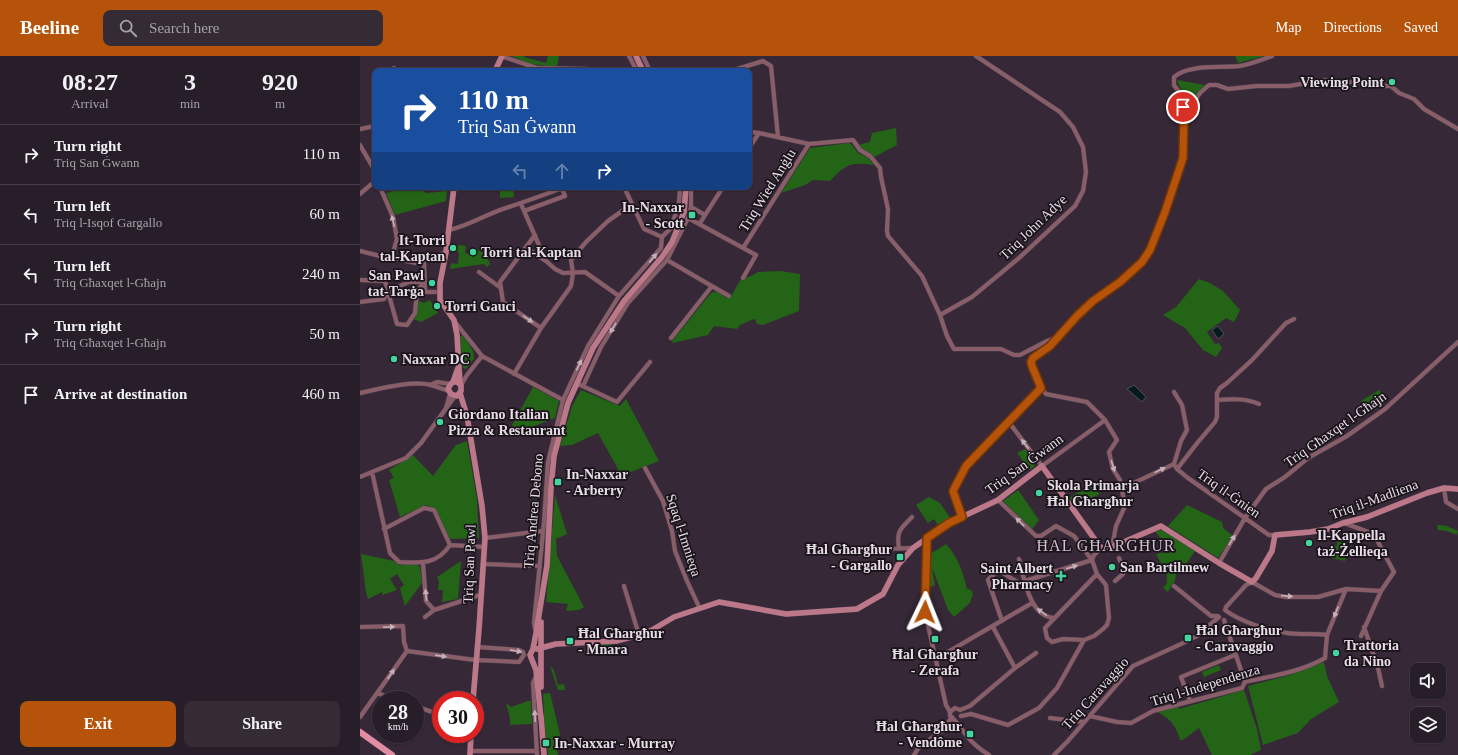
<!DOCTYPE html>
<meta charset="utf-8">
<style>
:root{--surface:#281e29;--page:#342b35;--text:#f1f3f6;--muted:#a5a2a8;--line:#443c46;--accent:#b45309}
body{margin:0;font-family:"Times New Roman",serif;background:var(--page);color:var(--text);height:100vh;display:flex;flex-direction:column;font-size:15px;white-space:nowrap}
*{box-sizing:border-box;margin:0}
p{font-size:13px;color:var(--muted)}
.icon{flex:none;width:22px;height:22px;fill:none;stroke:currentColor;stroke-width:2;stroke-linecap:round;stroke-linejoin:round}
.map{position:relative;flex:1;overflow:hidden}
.side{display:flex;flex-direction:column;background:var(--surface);width:360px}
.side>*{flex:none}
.banner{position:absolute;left:12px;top:12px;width:380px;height:122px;border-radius:8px;box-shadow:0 1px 3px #0004,0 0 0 1px var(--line);background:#1a4fa0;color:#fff;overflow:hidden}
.buttons{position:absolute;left:1050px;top:607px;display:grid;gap:8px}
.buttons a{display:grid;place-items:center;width:36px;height:36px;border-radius:8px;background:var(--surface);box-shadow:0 1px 3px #0004,0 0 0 1px var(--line);font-size:20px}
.speed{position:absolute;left:12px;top:635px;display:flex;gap:8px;font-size:20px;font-weight:700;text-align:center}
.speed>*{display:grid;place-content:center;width:52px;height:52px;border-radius:50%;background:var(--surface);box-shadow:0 1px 3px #0004,0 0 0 1px var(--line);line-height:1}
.speed small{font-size:10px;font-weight:400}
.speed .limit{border:6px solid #d22;background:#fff;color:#111}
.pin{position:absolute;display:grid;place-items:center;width:34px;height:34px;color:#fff;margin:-17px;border:2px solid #fff;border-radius:50%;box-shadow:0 1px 4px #0007}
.me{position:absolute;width:44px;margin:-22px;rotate:2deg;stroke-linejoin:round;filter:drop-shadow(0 0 3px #0008)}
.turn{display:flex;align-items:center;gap:14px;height:84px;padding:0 20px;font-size:18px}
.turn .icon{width:52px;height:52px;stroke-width:2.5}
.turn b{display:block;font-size:28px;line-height:34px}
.lanes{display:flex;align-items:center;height:38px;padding:0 20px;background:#0003;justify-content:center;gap:20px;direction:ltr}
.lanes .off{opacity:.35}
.eta{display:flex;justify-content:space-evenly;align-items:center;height:68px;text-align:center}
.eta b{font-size:24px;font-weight:600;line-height:28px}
.primary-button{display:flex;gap:8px;margin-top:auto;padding:8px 20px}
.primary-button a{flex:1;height:46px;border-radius:8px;background:var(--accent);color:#fff;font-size:16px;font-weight:600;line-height:46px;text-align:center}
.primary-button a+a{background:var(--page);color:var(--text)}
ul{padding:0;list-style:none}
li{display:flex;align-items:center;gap:12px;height:60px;padding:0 20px;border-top:1px solid var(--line)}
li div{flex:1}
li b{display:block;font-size:15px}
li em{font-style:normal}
header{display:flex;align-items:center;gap:24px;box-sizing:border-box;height:56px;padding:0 20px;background:var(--accent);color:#fff}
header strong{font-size:19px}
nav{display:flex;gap:22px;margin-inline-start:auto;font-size:14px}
.search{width:280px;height:36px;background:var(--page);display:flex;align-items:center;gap:10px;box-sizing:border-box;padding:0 14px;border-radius:8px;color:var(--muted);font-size:15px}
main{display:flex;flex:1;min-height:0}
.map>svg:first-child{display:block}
.green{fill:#236416}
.water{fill:#061a1b;stroke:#4a5458}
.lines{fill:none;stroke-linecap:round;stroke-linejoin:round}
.street-casing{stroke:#524553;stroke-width:5}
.secondary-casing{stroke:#524553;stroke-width:6}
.primary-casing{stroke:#524553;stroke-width:7}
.street{stroke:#895e68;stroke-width:4}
.secondary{stroke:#bc7889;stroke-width:5.5}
.primary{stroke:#e38ca3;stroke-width:6}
.oneway{fill:#c6b1bb}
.route-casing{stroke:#753606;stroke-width:10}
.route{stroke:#b45309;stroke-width:7}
.poi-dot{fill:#43d4a0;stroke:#1a131a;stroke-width:1.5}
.labels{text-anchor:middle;stroke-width:3.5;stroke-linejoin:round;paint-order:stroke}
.poi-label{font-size:14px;font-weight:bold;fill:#e7dde7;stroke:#1a131a;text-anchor:start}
.street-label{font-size:14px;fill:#e7dde7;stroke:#1a131a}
.quarter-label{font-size:16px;letter-spacing:1px;fill:#d2bfd3;stroke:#1a131a}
</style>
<header>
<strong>Beeline</strong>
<div class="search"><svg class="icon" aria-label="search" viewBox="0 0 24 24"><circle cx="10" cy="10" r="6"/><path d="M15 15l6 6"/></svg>Search here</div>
<nav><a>Map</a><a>Directions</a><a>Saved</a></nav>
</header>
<main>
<section class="side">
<div class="eta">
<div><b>08:27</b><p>Arrival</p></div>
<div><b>3</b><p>min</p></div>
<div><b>920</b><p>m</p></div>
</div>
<ul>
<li><svg class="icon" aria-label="right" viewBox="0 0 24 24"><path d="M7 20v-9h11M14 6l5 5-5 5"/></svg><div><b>Turn right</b><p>Triq San Ġwann</p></div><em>110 m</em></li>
<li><svg class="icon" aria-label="left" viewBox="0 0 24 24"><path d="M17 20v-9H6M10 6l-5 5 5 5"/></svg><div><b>Turn left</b><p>Triq l-Isqof Gargallo</p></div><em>60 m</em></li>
<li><svg class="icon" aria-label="left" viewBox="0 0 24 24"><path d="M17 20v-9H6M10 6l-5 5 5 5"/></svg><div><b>Turn left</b><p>Triq Għaxqet l-Għajn</p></div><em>240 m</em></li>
<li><svg class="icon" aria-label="right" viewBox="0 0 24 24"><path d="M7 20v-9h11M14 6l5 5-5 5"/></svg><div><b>Turn right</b><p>Triq Għaxqet l-Għajn</p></div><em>50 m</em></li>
<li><svg class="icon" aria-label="arrive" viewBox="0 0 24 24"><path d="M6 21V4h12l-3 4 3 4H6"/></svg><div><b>Arrive at destination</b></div><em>460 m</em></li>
</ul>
<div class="primary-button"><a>Exit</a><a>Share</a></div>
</section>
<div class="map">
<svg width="1098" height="699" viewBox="0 0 1098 699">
<rect width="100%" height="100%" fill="#362837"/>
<path class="green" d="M151 0H164V1L186 7 188 0H199L197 11 171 8Z
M875 0H905L878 7Z
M817 24 845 29 838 36 825 55 824 41Z
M536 72 537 89 514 101 505 97 498 89 510 86 512 77Z
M489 87 492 89 498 97 507 101 514 109C491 106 486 108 470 125L453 124 445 129 421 137 450 92Z
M52 131 67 137 87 135 86 145 35 159 26 137Z
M140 131H153L154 141 140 142Z
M98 189 106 190 105 197 115 199 116 194 124 195 130 208 127 211 124 208 90 213 91 207 98 208 99 197 97 196Z
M421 215 440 218 439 255 403 269 397 268 395 263H394L380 269 377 273 354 270 348 279 313 287 312 285 351 237 356 235 367 242 371 240 381 223 391 220 398 216Z
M839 223 850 227 863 235 880 254 874 266 866 262 847 276 855 288 859 287 862 292 856 301 843 294 825 272 803 259 816 251Z
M70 244 78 257 61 266 53 263 58 245 64 247Z
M103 278 113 295 114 303 106 313 103 312 100 281Z
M173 331 199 345 195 362 157 377 152 369Z
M221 334 260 350 266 343 299 405 248 425 258 413 238 377 212 389 200 390 212 350Z
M1019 334 1024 342 1007 354 1001 345Z
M107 385 117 443 119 482 90 483 75 453 66 449 40 461 29 424 34 422 29 414 53 399 73 420 96 389Z
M665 393 675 407 674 411 670 414 657 397Z
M730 428 740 438 715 450 709 442Z
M658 434 679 464 672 473 643 445Z
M195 439 207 478 196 483 197 500 224 551 219 554 206 555 208 548 186 546Z
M569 441 580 447 591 463 579 471 574 463 568 467 556 449Z
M827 449 862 466 863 472 873 480 858 502 808 470Z
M1077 469 1087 470 1098 475 1097 479 1087 475 1078 474Z
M802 474 835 495 822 514 817 513 815 524 808 536 803 532 807 527 806 508 802 509 796 498 810 495 795 475Z
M977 485H981L982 487 983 485 985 486V491L979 490 978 499 986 500 985 505 971 502V490H977Z
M586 488C598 501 603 516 607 533L611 534 613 538 610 547 594 561 588 554 572 511 575 529 569 531 570 498Z
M1 498 34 505 39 509H57L60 511 62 527 45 550 40 532 44 529 37 518 30 523 37 534 22 539V536L8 543 6 536Z
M101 505 98 543 82 546 83 534H78L79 525 77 521Z
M240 588H252L250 600Z
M964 606 967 620 979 646 951 663 938 677 903 689 888 630 930 619Z
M859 609 861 614 844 621 842 616Z
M190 610 194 614 198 629 204 628 205 634H198Z
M884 634 897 673 901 694 890 699H852L839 672 823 684H820C816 669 811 664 798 656L818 650 819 653Z
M190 637 200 678 201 691 196 692 198 699H188L184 663 183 638Z
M168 645H171L172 668 150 669V662L146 647 151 651Z"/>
<path class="water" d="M858 270 864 278 858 283 852 274Z
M774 329 786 341 782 346 767 333Z"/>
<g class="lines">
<g class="street-casing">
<path id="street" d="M141 0 177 12 227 13 238 15
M269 0 277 15
M283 0 290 15
M34 12V15
M371 15 403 5 411 10 418 81
M824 61 840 37 849 29H857L868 33 897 30H929L964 24 1003 27 1014 30H1031L1039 37 1054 43 1064 53 1098 73
M0 73 15 70
M389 76 399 77 449 88 493 84 500 94 510 100 520 112 521 121 528 153 527 175 528 180 562 220 580 259 587 280 594 293H641L654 299H660L687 285 698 281
M0 89 15 115
M389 92 399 77
M20 131 33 161 37 183 32 200
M264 131 284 173 302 181
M0 138 15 125
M161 148 186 205 195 213 203 217 225 216 259 240
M331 151 345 159
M164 155 205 140 202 132
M328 162 396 199 383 222
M340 167 363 131
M89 174C108 170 125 159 143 153 164 146 184 139 205 131
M175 179 140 226 143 246 181 272
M166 192 186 205
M383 192 449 88
M0 195 24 201 32 200 41 204 56 207 64 205
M307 204 369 240
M119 216 141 232
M0 224 25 225 37 268 47 269 55 257 57 235 64 226
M75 236H65L64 205 86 196
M0 246 24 243 28 235 49 226H64
M580 259 612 241 659 202 715 150 723 135 726 116 723 91 713 71 700 56 616 0
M95 266 122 300 203 344
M311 282 352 230
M154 318 181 272 211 230 213 217 211 204 226 186 248 165 272 148
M216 327 257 346 290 306
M70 329 77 326 90 328
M101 329 107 319 122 300
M223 330 241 291 268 247 307 204 328 162 331 151V131
M0 337C19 333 52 324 71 329 77 331 83 333 89 335
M857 344C871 343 886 342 899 348
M86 352 90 338
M648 365 682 410 745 364
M814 408 817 413 828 422 909 479H915
M814 408 821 385 827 374 822 349 814 336
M285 412 303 445 312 475 315 495 327 525 340 553
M817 413 838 386 855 366 857 361V337L860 332 867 327 892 304 926 267 934 263
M12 416 30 497 39 506C60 507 77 509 90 489
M0 421 46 402 61 387 95 340
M1084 432 1086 446 1098 453
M761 433 814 408
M602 461 593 435 606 410 681 332
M984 467 1011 477 1016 482 1034 516 1021 535 1001 580
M24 473 64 452 74 454 90 489
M125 482 182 475
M567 482 565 556 586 649 590 656V660C598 666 601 673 607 680 613 688 621 694 629 699
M90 489 124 491
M752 491 756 470 765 450 760 424 753 413 749 396 757 384 745 364 727 346 686 338 681 332 671 306 673 302 690 290 717 260 733 245 760 226 782 206 789 194 805 156 823 102 824 61 821 39 814 29V21C828 8 862 12 880 10 891 8 901 4 912 0
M539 492C536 474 541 473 552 461
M500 498 521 493 553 492
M659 503C664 522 669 560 694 562
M732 504 734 499 741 492
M859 507 885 462 906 433 925 421 948 402 987 380 1025 353 1098 286
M63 508 66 545 74 554 120 539
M123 508 180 510
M665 525 732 504
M755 525 763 518 764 514 759 502
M264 530 279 579
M814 530 851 560H858
M865 554 866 551 886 529 892 526 915 539 926 541H958L986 533 1021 535
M865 554C879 565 909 575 927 577 940 579 954 577 967 579
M65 561 74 554
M864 564 885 626
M642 565 628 524 638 514 667 532
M0 571 43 570 44 586 47 595
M633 571 655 612
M1004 571 1018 612 1022 630
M175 573 174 567 184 466 188 406 203 344 228 290 259 240 301 192 302 181 311 172 319 147 320 131
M724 584 703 583 692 586 687 582 685 572 737 518
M47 595 115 604 159 606 164 599 163 596 159 594 117 591
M576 603 672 547
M176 620 173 627 177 699
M17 637 37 644
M830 645 821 621 875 599
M55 650 81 659
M600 654 610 650 655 612 676 597
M590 656 595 652 600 654
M601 660 611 658 648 669 679 652 697 632 724 584 734 580 743 573 747 569 749 562 746 529 737 518 732 504 714 480 696 470 681 480H676L638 444
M730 660 757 666 771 667 793 655 882 632 885 626C912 620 941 616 965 602L967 579 986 533
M0 661 47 595
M690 662 723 666
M110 695H176
M554 699 559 691 582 675 592 661
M694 699 707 686 773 610 821 588 837 580 859 561"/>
</g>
<g class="secondary-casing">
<path id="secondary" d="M276 0 283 15
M135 15 142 0
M94 131 86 196 80 227V244L94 264 97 279 100 328
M93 326H97L101 329V335L97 340 91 338 88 333 90 329 93 326 98 312
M100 337 107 360 122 450 125 482 119 573 113 644
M177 593 196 588 256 585 279 579 292 574 314 561 359 546 426 558 497 553 523 538 538 509 553 492 589 467 638 444 682 410 741 492 752 491 801 470 859 507 892 526 896 522 912 495 915 479 950 476 968 473 983 467 1007 461 1067 437 1084 432 1098 433
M181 631V566
M181 660 184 699
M181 663 176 614 170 599 173 593 176 577 187 509 191 431 194 400 208 347 233 292 264 245 302 201 312 186 324 156 326 131
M110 699 111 678"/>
</g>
<g class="primary-casing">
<path id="primary" d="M0 676 32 699"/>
</g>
<use href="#street" class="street"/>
<use href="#secondary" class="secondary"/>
<use href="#primary" class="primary"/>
</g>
<defs><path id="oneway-solid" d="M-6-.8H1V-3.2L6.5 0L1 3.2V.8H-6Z"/></defs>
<g class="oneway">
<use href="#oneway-solid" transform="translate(33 165) rotate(-103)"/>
<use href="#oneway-solid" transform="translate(293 202) rotate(-50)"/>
<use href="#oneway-solid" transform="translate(168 263) rotate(34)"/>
<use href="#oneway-solid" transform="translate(253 272) rotate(121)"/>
<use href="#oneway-solid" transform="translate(219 309) rotate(-65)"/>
<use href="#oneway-solid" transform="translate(665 388) rotate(-127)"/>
<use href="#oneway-solid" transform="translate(753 410) rotate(72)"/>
<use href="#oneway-solid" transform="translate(800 414) rotate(-26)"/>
<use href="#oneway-solid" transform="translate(660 466) rotate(-135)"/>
<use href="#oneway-solid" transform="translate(872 484) rotate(-59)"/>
<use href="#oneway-solid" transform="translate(712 511) rotate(-17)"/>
<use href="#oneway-solid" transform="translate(66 539) rotate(-96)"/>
<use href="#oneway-solid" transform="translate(927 540) rotate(5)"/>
<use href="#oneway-solid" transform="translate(682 556) rotate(-144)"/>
<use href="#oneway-solid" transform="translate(976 556) rotate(112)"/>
<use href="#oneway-solid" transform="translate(29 571) rotate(-2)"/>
<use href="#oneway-solid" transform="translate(156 595) rotate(11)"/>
<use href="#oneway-solid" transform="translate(81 600) rotate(8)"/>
<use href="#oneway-solid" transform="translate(31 618) rotate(-56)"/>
<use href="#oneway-solid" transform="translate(175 660) rotate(-93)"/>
</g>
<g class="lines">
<g class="route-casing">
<path id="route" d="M565 556 567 482 589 467 602 461 593 435 606 410 681 332 672 310 671 306 673 302 690 290 717 260 733 245 760 226 782 206 790 194 805 156 823 102 824 61 823 51"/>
</g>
<use href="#route" class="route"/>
</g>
<g class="poi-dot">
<circle cx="1032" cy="26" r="4"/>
<rect x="328" y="155" width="8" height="8" rx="2"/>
<circle cx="93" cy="192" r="4"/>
<circle cx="113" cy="196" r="4"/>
<circle cx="72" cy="227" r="4"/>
<circle cx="77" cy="250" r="4"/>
<circle cx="34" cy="303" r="4"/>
<circle cx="80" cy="366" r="4"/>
<rect x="194" y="422" width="8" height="8" rx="2"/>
<circle cx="679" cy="437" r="4"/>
<circle cx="949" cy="487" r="4"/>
<rect x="536" y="497" width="8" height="8" rx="2"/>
<circle cx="752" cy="511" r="4"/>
<path d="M699 514h4v4h4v4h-4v4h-4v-4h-4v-4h4z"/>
<rect x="824" y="578" width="8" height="8" rx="2"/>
<rect x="571" y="579" width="8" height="8" rx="2"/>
<rect x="206" y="581" width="8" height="8" rx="2"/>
<circle cx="976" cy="597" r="4"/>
<rect x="606" y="674" width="8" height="8" rx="2"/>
<rect x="182" y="683" width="8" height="8" rx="2"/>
</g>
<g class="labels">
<g class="poi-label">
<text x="1024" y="31" text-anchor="end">Viewing Point</text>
<text x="324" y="156" text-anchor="end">In-Naxxar<tspan x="324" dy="16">- Scott</tspan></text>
<text x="85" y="189" text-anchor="end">It-Torri<tspan x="85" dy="16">tal-Kaptan</tspan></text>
<text x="121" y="201">Torri tal-Kaptan</text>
<text x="64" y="224" text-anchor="end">San Pawl<tspan x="64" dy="16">tat-Tarġa</tspan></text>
<text x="85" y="255">Torri Gauci</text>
<text x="42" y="308">Naxxar DC</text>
<text x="88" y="363">Giordano Italian<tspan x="88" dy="16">Pizza &amp; Restaurant</tspan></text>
<text x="206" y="423">In-Naxxar<tspan x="206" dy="16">- Arberry</tspan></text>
<text x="687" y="434">Skola Primarja<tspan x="687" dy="16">Ħal Għargħur</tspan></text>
<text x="957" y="484">Il-Kappella<tspan x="957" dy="16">taż-Żellieqa</tspan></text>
<text x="532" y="498" text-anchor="end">Ħal Għargħur<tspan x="532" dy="16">- Gargallo</tspan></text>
<text x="760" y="516">San Bartilmew</text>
<text x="693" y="517" text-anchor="end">Saint Albert<tspan x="693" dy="16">Pharmacy</tspan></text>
<text x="836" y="579">Ħal Għargħur<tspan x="836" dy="16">- Caravaggio</tspan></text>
<text x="218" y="582">Ħal Għargħur<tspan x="218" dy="16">- Mnara</tspan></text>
<text x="984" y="594">Trattoria<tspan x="984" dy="16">da Nino</tspan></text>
<text x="575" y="603" text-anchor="middle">Ħal Għargħur<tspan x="575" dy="16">- Zerafa</tspan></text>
<text x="602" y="675" text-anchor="end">Ħal Għargħur<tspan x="602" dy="16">- Vendôme</tspan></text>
<text x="194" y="692">In-Naxxar - Murray</text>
</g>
<g class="street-label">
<text transform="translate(407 134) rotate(-58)" y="5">Triq Wied Anġlu</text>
<text transform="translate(673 171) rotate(-44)" y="5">Triq John Adye</text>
<text transform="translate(975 373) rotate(-35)" y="5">Triq Għaxqet l-Għajn</text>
<text transform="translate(664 408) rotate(-36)" y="5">Triq San Ġwann</text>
<text transform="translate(869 437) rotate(35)" y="5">Triq il-Ġnien</text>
<text transform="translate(1014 443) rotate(-20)" y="5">Triq il-Madliena</text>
<text transform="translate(173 455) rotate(-85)" y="5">Triq Andrea Debono</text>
<text transform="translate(324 479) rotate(72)" y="5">Sqaq l-Imnieqa</text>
<text transform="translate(109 508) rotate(-88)" y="5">Triq San Pawl</text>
<text transform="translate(845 629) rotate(-17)" y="5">Triq l-Independenza</text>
<text transform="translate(735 637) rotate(-48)" y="5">Triq Caravaggio</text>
</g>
<g class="quarter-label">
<text x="746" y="495">ĦAL GĦARGĦUR</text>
</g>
</g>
</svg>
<div class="buttons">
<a><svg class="icon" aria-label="sound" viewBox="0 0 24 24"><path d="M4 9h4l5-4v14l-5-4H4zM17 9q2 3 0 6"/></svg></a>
<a><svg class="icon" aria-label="layers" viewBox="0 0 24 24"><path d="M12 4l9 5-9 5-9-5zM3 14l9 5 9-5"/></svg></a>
</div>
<div class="speed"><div>28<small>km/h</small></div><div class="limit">30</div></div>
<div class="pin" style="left:823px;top:51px;background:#d93025"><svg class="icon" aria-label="arrive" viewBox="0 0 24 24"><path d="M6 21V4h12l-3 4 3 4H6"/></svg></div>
<svg class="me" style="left:565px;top:556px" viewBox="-20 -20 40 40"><path d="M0-17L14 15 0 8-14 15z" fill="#b45309" stroke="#fff" stroke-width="4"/></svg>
<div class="banner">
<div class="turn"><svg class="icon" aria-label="right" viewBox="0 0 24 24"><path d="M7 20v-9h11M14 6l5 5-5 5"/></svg><div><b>110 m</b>Triq San Ġwann</div></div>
<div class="lanes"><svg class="icon off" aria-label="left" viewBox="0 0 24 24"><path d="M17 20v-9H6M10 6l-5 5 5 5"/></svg><svg class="icon off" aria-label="ahead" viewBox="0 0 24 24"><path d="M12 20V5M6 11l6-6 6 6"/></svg><svg class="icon" aria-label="right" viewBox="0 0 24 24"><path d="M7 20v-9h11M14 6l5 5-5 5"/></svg></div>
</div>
</div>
</main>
